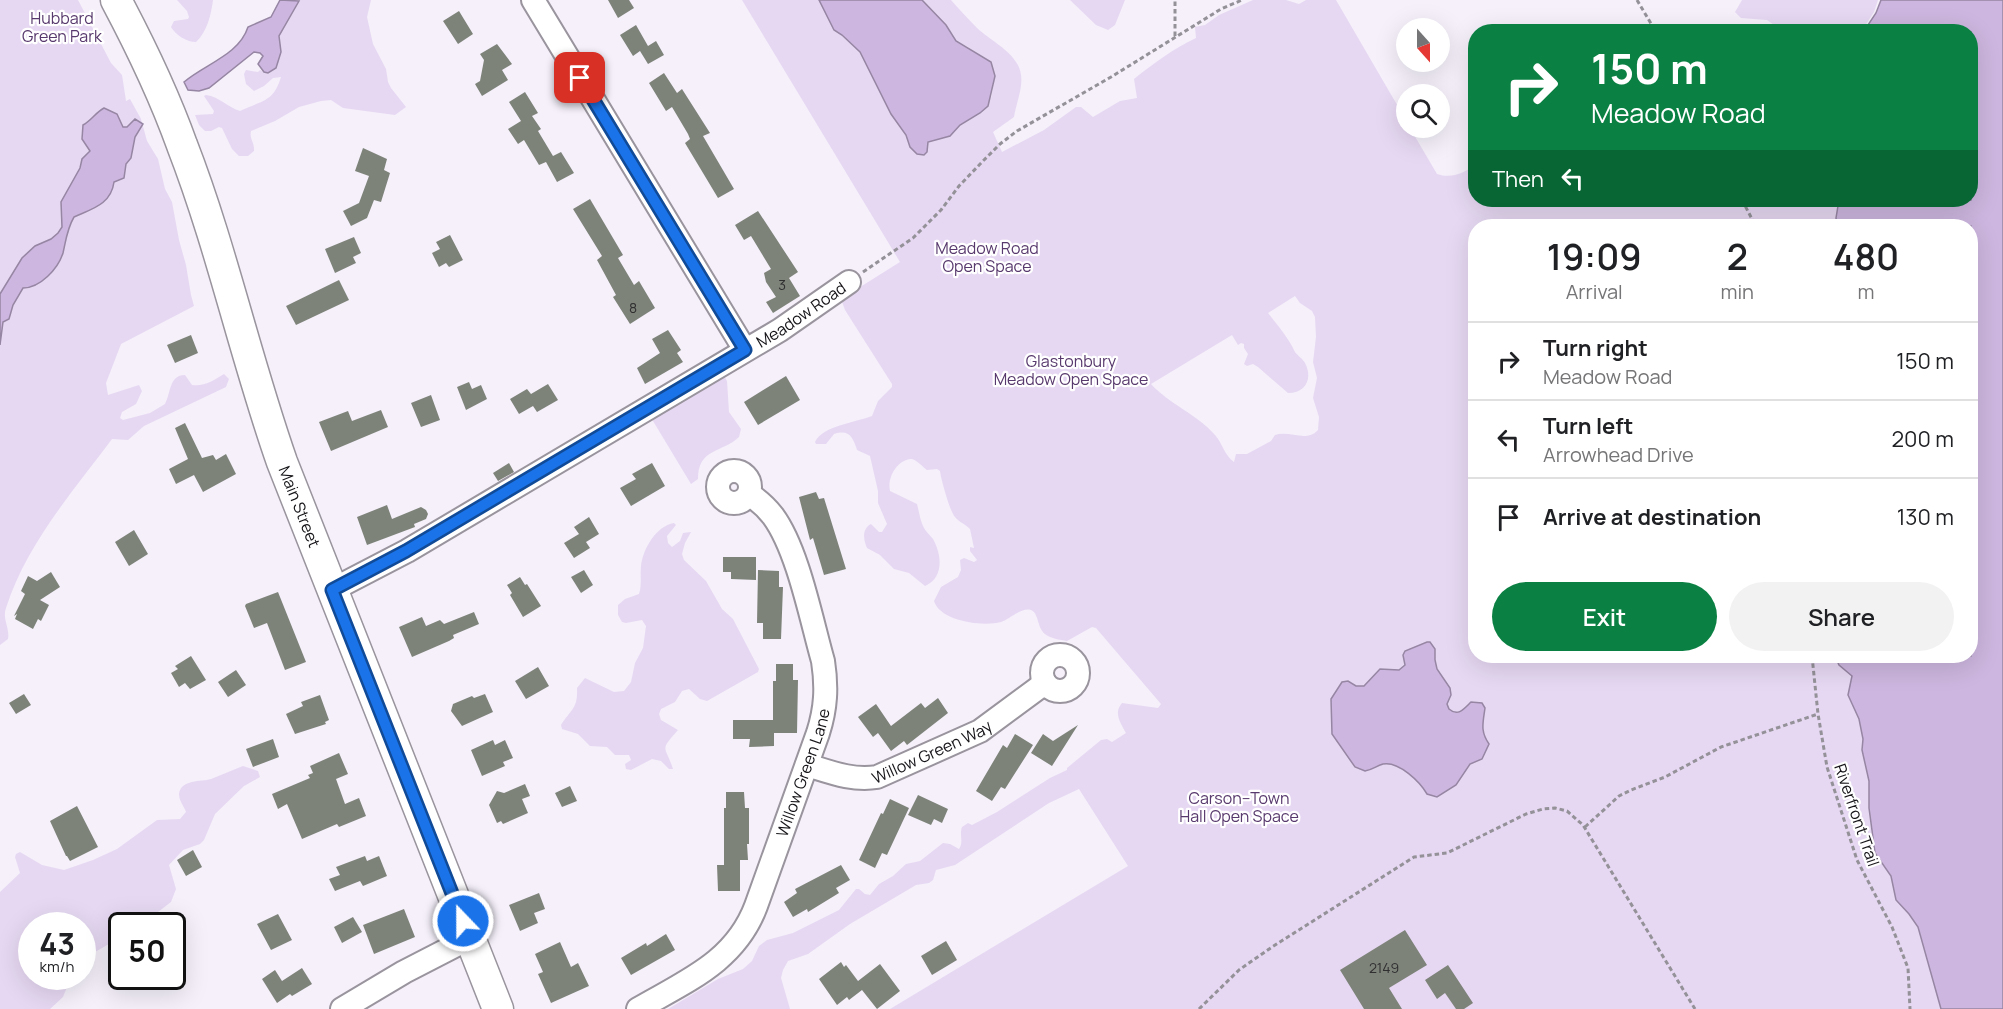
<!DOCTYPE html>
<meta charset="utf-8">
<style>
:root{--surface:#fff;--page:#f2f2f2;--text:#202124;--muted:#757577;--line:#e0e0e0;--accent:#0b8043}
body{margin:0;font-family:Manrope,sans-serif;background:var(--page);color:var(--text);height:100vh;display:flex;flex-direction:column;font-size:22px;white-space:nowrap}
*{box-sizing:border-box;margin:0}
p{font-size:20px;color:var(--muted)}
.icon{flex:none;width:33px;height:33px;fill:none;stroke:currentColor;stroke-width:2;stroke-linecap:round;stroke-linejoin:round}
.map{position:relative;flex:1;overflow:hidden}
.side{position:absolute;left:1468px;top:219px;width:510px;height:444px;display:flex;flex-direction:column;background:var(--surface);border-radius:24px;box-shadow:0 6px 24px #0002}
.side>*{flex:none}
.guide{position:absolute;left:1468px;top:24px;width:510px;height:183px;border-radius:24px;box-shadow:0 6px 24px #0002;background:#0b8043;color:#fff;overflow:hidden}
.needle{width:39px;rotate:159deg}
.buttons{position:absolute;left:1396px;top:18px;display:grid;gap:12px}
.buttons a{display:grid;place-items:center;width:54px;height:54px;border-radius:50%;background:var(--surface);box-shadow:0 6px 24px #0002;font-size:30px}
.speed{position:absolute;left:18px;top:912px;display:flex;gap:12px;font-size:30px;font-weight:700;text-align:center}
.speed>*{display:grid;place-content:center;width:78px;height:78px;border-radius:50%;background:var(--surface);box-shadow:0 6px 24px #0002;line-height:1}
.speed small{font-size:15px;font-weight:400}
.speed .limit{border:3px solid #111;border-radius:9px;background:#fff;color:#111}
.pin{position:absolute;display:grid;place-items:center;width:51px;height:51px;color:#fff;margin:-26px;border-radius:12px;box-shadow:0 3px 9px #0006}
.me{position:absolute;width:66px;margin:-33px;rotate:338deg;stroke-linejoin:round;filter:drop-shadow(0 0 4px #0008)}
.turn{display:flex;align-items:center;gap:21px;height:126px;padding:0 24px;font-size:27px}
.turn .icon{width:78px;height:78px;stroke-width:2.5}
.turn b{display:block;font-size:42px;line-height:51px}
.then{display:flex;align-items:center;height:57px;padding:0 24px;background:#0003;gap:12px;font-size:22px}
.eta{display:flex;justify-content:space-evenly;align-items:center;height:102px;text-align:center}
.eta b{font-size:36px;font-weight:600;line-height:42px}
.button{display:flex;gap:12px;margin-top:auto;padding:12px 24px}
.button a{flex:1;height:69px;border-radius:36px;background:var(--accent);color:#fff;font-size:24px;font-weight:600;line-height:69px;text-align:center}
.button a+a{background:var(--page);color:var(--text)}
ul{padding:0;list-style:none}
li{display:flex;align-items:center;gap:18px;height:78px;padding:0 24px;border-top:2px solid var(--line)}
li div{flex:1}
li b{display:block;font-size:22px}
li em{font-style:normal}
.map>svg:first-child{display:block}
.green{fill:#e6d8f2;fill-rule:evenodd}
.water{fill:#cdb6df;stroke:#9685a3;stroke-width:1.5}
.building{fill:#7e837a}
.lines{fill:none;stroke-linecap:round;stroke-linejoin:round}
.minor-casing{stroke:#99949d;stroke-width:26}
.major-casing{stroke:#99949d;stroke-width:33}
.path{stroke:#949198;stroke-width:3;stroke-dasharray:4.5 3;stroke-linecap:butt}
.minor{stroke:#fff;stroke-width:22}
.major{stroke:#fff;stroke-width:30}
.route-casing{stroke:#114b97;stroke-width:15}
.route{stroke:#1a73e8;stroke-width:10}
.labels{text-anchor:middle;stroke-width:4.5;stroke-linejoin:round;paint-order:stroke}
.number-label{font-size:14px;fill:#2f2f30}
.park-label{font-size:16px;fill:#58396d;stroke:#fff}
.street-label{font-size:16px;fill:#151317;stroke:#fff}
</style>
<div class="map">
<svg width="2003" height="1009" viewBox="0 0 2003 1009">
<rect width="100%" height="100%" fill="#f5f0fa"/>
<path class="green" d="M0 0H78L111 63 122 75 126 101 130 99 141 119 147 141 158 159 165 189 172 202 179 240 186 265 191 295 194 306 121 344 106 383 108 395 139 385 142 391 136 404 122 412 120 418 123 420 150 413 165 404C171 393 169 375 185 375L192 385C204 387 214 380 224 374L229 379 226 387 144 426 128 440 112 439C73 491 26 545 6 608 2 619 10 628 8 639L0 645Z
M177 0H213C211 15 207 32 196 42 186 42 176 35 171 27L174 21 188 19 189 17 187 11Z
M299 0H371L367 17 373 44 386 69 388 82 391 88 406 107 395 115 343 108 331 100 321 101 299 107 275 121 251 131C249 139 255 143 254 151L248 156H239L232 149 222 128 219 127 211 131H205L199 125 195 115 213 114 214 111 204 96 206 95C220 97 227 107 240 111 262 100 273 103 281 77L273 78 264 86 254 91 246 84 244 74 246 70 258 72 260 70 264 72 279 36Z
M742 0H912L991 98 995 76 968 47 956 41 946 25 922 0H951C959 9 968 19 977 28 992 42 1018 53 1021 75 1023 88 1016 104 1014 117L993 132 1002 152 1044 130 1076 107H1081L1093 117 1120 101 1137 98 1134 79C1154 63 1173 49 1196 38L1195 27 1205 25 1219 15 1253 0H1286L1299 4 1306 0H1336L1407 122V128H1410L1437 174C1452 179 1463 173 1476 165V200H1839L1836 218 1837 226H1476V656H1835L1839 665 1852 676 1848 695 1859 719 1863 739 1862 750 1869 781V808L1872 839 1879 860 1891 876 1896 900 1909 914 1918 927 1941 1009H890L1128 866 1079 789 1049 803 955 865 936 870 933 880 929 883 916 885 850 924 808 954 788 961 783 970 781 978 790 1009H668L718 979 743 969 752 961 759 946 767 940 793 933 839 910 856 889H859L865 894 870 895 879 884 893 876 906 864 920 861 943 843 950 844 959 849C964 842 959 835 962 827L968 823 972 825 997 812 1050 778 1067 770V768L1101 740 1107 739 1112 742 1126 733C1121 724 1113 713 1122 703L1158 708 1161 704 1096 628 1092 627 1067 641C1060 640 1050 638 1045 634 1037 628 1039 613 1031 610 1021 607 1009 620 1001 622 982 627 940 621 934 601L941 587 958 577 961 570 960 560 964 558 974 562 977 560 970 551V547L974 548 970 529C965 524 959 522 955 517 950 512 941 479 940 471L937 469 927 470C923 467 915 458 910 459 896 461 887 479 890 491L917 504C919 511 920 521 924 528 926 532 930 535 933 539 942 555 944 578 925 586L909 573 894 569 880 555 867 548C863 539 862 529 871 524L879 532H882L887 524 878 503V491L870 456 857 450C853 437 849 429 834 434L826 444H816L815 442C822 426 857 422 872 416L878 401 892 387V384L845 310 841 299 900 262ZM1295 296 1300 303 1312 311 1315 317 1316 337 1313 362 1317 378 1313 398 1319 417 1318 430C1306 443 1290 430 1275 435L1271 441 1247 454H1236L1234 462C1224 455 1223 444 1215 435 1197 414 1169 404 1151 384L1232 335 1238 345 1241 343 1244 344V348L1248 354 1244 364 1247 366 1253 364 1258 367 1288 393C1306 393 1313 378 1305 363 1303 359 1298 356 1295 352 1288 337 1278 326 1268 313Z
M1070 0H1125L1115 25 1108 30 1096 25Z
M1742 0H1878L1874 12 1861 32 1783 31 1767 20 1741 18 1735 12Z
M724 376 727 381 729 412 741 429 739 437C722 453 698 448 698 479L691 484 650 416Z
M674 523 676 525 667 536 668 543 672 547 680 541 683 533 691 532 685 543 682 554 684 560 706 581 722 609 733 619 759 669 758 672 707 701 700 699 689 689 682 691 675 702 661 709 659 714 661 720 678 730C659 752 665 744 673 769H669L661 761 652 759 631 770 626 769 625 764 631 760 629 755H615L607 747 590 746 578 734 562 729 561 725C571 709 578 709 577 688L585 678 614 692 624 691 631 682 635 663 643 648 646 626 642 620 626 623 622 622 618 615V605L625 599 639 594C642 585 640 576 641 566 643 549 656 526 674 523Z
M243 766 258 771 260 777 244 786 215 814 204 840 200 844 183 850 169 865 176 889 171 902 141 925 122 926 121 937 83 959 82 926H32V976L61 977 67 987 63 997 50 1009H0V892L20 873 15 857 16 854 20 852 42 865 64 870 93 860 117 849 157 820 180 819 186 812C184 806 179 801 179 794 181 779 201 782 211 779 222 775 232 770 243 766Z"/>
<path class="water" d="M280 0 299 1 279 36 281 52 276 68 268 73 264 72 258 64 263 56 260 53 254 52 209 88 199 91 188 90 184 82C205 64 239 55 248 27L271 17Z
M819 0H922L946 25 956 41 991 62 995 76 988 106 980 113 960 125 950 136 928 142 927 152 924 155 917 154 910 147 906 135 891 114 860 52 842 35 834 30Z
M1881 0H2003V1009H1941L1918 927 1909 914 1896 900 1891 876 1875 853 1869 808V781L1862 750 1863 739 1859 719 1848 695 1852 676 1839 665 1835 656H1971V226H1837L1836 218 1839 200H1971V32L1864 31 1876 13Z
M104 108 117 114 123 127H127L135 119 143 124 135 137 131 158 126 164 124 178 114 182C111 205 91 209 74 217 67 229 66 240 63 253 58 269 40 288 23 288L13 305 9 319 3 322 0 345V294L22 258 35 246 51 239 58 233 62 227 61 202 80 168 82 159 90 151 82 139 83 125C92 120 95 113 104 108Z
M1427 642H1430L1435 649V660L1437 669 1450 688 1451 695 1447 704 1449 709C1458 717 1464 709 1471 702L1482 703 1485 708C1483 723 1480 731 1489 744L1482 759 1470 764 1456 785 1437 797 1427 794C1420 782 1399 761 1383 764 1376 766 1372 770 1365 771L1355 767 1332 734 1331 699 1342 682 1348 681 1356 686H1364L1380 669 1399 670 1405 665 1403 655 1405 651Z"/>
<path class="building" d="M608 0H629L634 8 618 18Z
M459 11 473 34 458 44 443 21Z
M636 25 648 46 656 41 664 55 648 64 640 51 633 56 620 35Z
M497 44 512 64 502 70 508 80 482 96 475 84 480 81 484 60 480 54Z
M664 73 677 93 682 89 710 133 703 136 734 189 718 198 685 143 690 139 688 134 672 107 666 111 649 83Z
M525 92 538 113 532 116 541 129 538 131 553 156 561 152 574 173 557 182 546 162 539 165 524 140 518 144 508 129 521 121 509 102Z
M363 148 387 159 384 170 390 173 381 202 374 200 367 218 351 226 343 211 359 203 369 176 355 171Z
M590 199 623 255 618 258 634 285 639 281 655 308 630 324 613 297 616 295 597 260 602 256 573 209Z
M758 211 798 272 789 278 800 296 773 313 766 302 776 297 766 282 764 273 771 269 751 236 744 240 735 225Z
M450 235 463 260 449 267 446 263 439 267 432 253 440 249 436 242Z
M354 237 361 253 353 257 356 263 335 273 325 249Z
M339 280 349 300 296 325 286 306Z
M668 330 681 350 677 353 683 362 645 384 637 368 660 353 652 339Z
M191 335 198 353 175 363 167 345Z
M786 376 800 400 758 425 744 402Z
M469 382 472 389 481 385 487 399 466 410 457 387Z
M548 384 558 400 537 412 533 406 519 414 510 399 527 389 531 394Z
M431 395 440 420 421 427 411 403Z
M381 410 388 427 331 451 319 422 348 411 352 421Z
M185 423 202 458 213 455 216 460 226 454 236 474 203 492 194 475 176 484 169 469 188 459 175 428Z
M509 463 514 472 498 481 493 473Z
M652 463 665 486 631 506 620 488 636 479 632 474Z
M816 492 819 499 824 498 846 569 824 575 813 538 810 540 799 497Z
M387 505 392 519 421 507 426 510 428 514 426 519 414 524 415 527 367 545 357 517Z
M589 517 599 534 586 542 590 548 574 558 564 543 579 534 574 527Z
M134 530 148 554 129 566 115 542Z
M723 557H756V580L731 579V572H723Z
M584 570 593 585 581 593 571 577Z
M758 570 779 571V587H783L781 639H763V623H757Z
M51 572 60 587 40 600 49 605 41 621 38 619 33 629 15 619 17 614 14 616 25 594 21 591 28 576 37 581Z
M520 577 525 585 527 584 541 606 523 617 510 595 512 593 507 585Z
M278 592 306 662 285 670 267 623 254 628 245 606 246 604Z
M474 612 479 624 453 635 454 638 449 641 412 657 399 627 422 617 426 626 440 620 444 624Z
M191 656 206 680 190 689 185 683 179 687 171 673 178 669 175 666Z
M776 664H793V680H798L797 733H774V746L749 747 750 739H733V720H773V681H776Z
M538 667 549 686 526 699 515 681Z
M236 670 246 685 228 697 218 682Z
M24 694 31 705 16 714 9 703Z
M485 694 493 712 462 726 451 711 453 704 472 696 474 698Z
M320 695 329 720 325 722 326 724 295 734 286 714 303 706 301 702Z
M938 698 948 713 907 745 904 741 891 751 878 733 873 737 858 717 876 704 891 726 921 703 925 708Z
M1078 725 1052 766 1031 753 1043 734 1053 741Z
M1015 734 1033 745 1005 789 1001 787 992 801 976 791 1003 745 1007 748Z
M273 739 279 757 253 767 246 749Z
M493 740 495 745 505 740 513 758 503 762 505 766 482 776 471 750Z
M339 753 348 774 336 779 345 804 359 798 366 816 339 827 337 824 302 839 287 804 278 809 272 794 310 778 308 775 313 773 310 766Z
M525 784 530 796 522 799 528 813 503 824 501 821 497 823 489 805 497 791 504 793Z
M570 786 577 801 562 807 555 793Z
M726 792H744L745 808H749V844H747L748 860H740V891H718L717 865H724V808H726Z
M918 795 948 809 942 823 934 819 931 825 908 815Z
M890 799 909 808 887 855 882 853 875 868 859 860 881 813 883 814Z
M77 806 98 847 70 861 67 856H66L50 821Z
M193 850 202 867 186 876 177 860Z
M365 856 367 861 379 856 387 876 363 886 360 881 335 891 329 879 340 875 336 867Z
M841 865 850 880 836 888 839 893 808 912 807 909 793 917 784 902 797 893 795 889Z
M539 893 545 909 534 913 538 923 520 931 509 905Z
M404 909 415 937 374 954 363 925Z
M278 914 292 940 271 950 257 924Z
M353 917 362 932 342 943 334 927Z
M1405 930 1427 965 1389 988 1402 1009H1364L1340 970Z
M666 934 675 950 631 975 621 958 646 943 647 946Z
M946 941 957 960 932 975 921 956Z
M560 942 571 967 578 963 589 986 551 1003 538 974 543 972 535 954Z
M841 962 844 967 846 965 858 981 880 964 900 991 877 1009 862 990 849 1000 847 997 837 1005 819 979Z
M1448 965 1473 1003 1464 1009H1456L1445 993 1437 999 1425 980Z
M302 968 312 984 292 996 290 994 277 1003 262 979 275 970 282 981Z"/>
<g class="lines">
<g class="minor-casing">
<g id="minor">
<path d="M533 0 745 350"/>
<circle cx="734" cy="487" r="16"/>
<path id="s1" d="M332 590 407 551 780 330 849 282"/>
<circle cx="1060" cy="673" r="18"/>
<path id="s2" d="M807 765C830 772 852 781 877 777L980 731 1045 683"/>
<path d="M342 1009 404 972 470 938"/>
<path id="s3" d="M638 1009C686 981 735 962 756 906L818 733C826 708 827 687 823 661 811 619 798 550 773 516 766 507 758 500 749 494"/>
</g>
</g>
<g class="major-casing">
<g id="major">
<path id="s4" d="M116 0C141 47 164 95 182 145 222 248 245 357 282 462L498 1009"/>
</g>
</g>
<path class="path" d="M1637 0 1656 32
M1175 36V0
M1742 200 1752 219 1759 226
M863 272 913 238 941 210 959 186 982 162 1000 144 1017 131 1111 77 1221 9 1242 0
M1812 656 1818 714 1827 767 1857 860 1892 927 1908 968 1910 1009
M1585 827 1619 796 1631 790 1665 777 1721 747 1818 714
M1199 1009 1239 970 1272 947 1414 857 1447 853 1526 814 1543 809 1555 808 1567 811 1583 825 1695 1009"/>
<use href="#minor" class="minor"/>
<use href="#major" class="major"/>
</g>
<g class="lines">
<g class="route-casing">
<path id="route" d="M463 921 332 590 406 551 745 350 580 78"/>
</g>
<use href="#route" class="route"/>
</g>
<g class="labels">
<g class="number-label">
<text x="782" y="290">3</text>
<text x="633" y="313">8</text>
<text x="1384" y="973">2149</text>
</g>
<g class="park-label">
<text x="62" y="24">Hubbard<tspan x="62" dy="18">Green Park</tspan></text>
<text x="987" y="254">Meadow Road<tspan x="987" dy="18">Open Space</tspan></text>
<text x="1071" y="367">Glastonbury<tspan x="1071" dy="18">Meadow Open Space</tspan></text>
<text x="1239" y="804">Carson–Town<tspan x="1239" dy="18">Hall Open Space</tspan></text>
</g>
<g class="street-label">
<text dy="6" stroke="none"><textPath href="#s1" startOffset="544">Meadow Road</textPath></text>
<text dy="6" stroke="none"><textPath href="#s4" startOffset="540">Main Street</textPath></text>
<text dy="6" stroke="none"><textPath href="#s2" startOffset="132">Willow Green Way</textPath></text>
<text dy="6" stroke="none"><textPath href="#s3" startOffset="302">Willow Green Lane</textPath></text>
<text transform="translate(1857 815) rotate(71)" y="6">Riverfront Trail</text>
</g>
</g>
</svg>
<div class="buttons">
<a><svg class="needle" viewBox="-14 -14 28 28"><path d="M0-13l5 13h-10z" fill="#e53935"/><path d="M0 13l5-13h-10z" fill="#757577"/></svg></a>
<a><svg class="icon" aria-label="search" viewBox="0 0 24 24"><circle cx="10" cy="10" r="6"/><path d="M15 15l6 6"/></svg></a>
</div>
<div class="speed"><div>43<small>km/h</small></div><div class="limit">50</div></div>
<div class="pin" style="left:580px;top:78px;background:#d93025"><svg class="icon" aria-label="arrive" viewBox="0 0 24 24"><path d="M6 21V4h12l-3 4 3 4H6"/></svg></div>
<svg class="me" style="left:463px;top:921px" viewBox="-20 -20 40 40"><circle r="17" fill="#1a73e8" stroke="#fff" stroke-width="3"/><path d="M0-11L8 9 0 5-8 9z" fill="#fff"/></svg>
<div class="guide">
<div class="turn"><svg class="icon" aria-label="right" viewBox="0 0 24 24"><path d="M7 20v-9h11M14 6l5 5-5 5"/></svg><div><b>150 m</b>Meadow Road</div></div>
<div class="then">Then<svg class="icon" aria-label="left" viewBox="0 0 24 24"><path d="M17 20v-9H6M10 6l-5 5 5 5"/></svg></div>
</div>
<section class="side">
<div class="eta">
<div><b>19:09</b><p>Arrival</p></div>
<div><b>2</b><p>min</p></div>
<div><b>480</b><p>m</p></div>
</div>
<ul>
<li><svg class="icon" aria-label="right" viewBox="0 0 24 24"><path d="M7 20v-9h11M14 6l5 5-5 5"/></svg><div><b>Turn right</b><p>Meadow Road</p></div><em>150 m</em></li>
<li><svg class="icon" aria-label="left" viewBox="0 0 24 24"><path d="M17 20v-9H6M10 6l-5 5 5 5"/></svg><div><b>Turn left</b><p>Arrowhead Drive</p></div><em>200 m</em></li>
<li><svg class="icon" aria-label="arrive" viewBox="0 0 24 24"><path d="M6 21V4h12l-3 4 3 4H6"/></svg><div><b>Arrive at destination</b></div><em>130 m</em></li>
</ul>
<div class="button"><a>Exit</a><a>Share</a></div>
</section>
</div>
